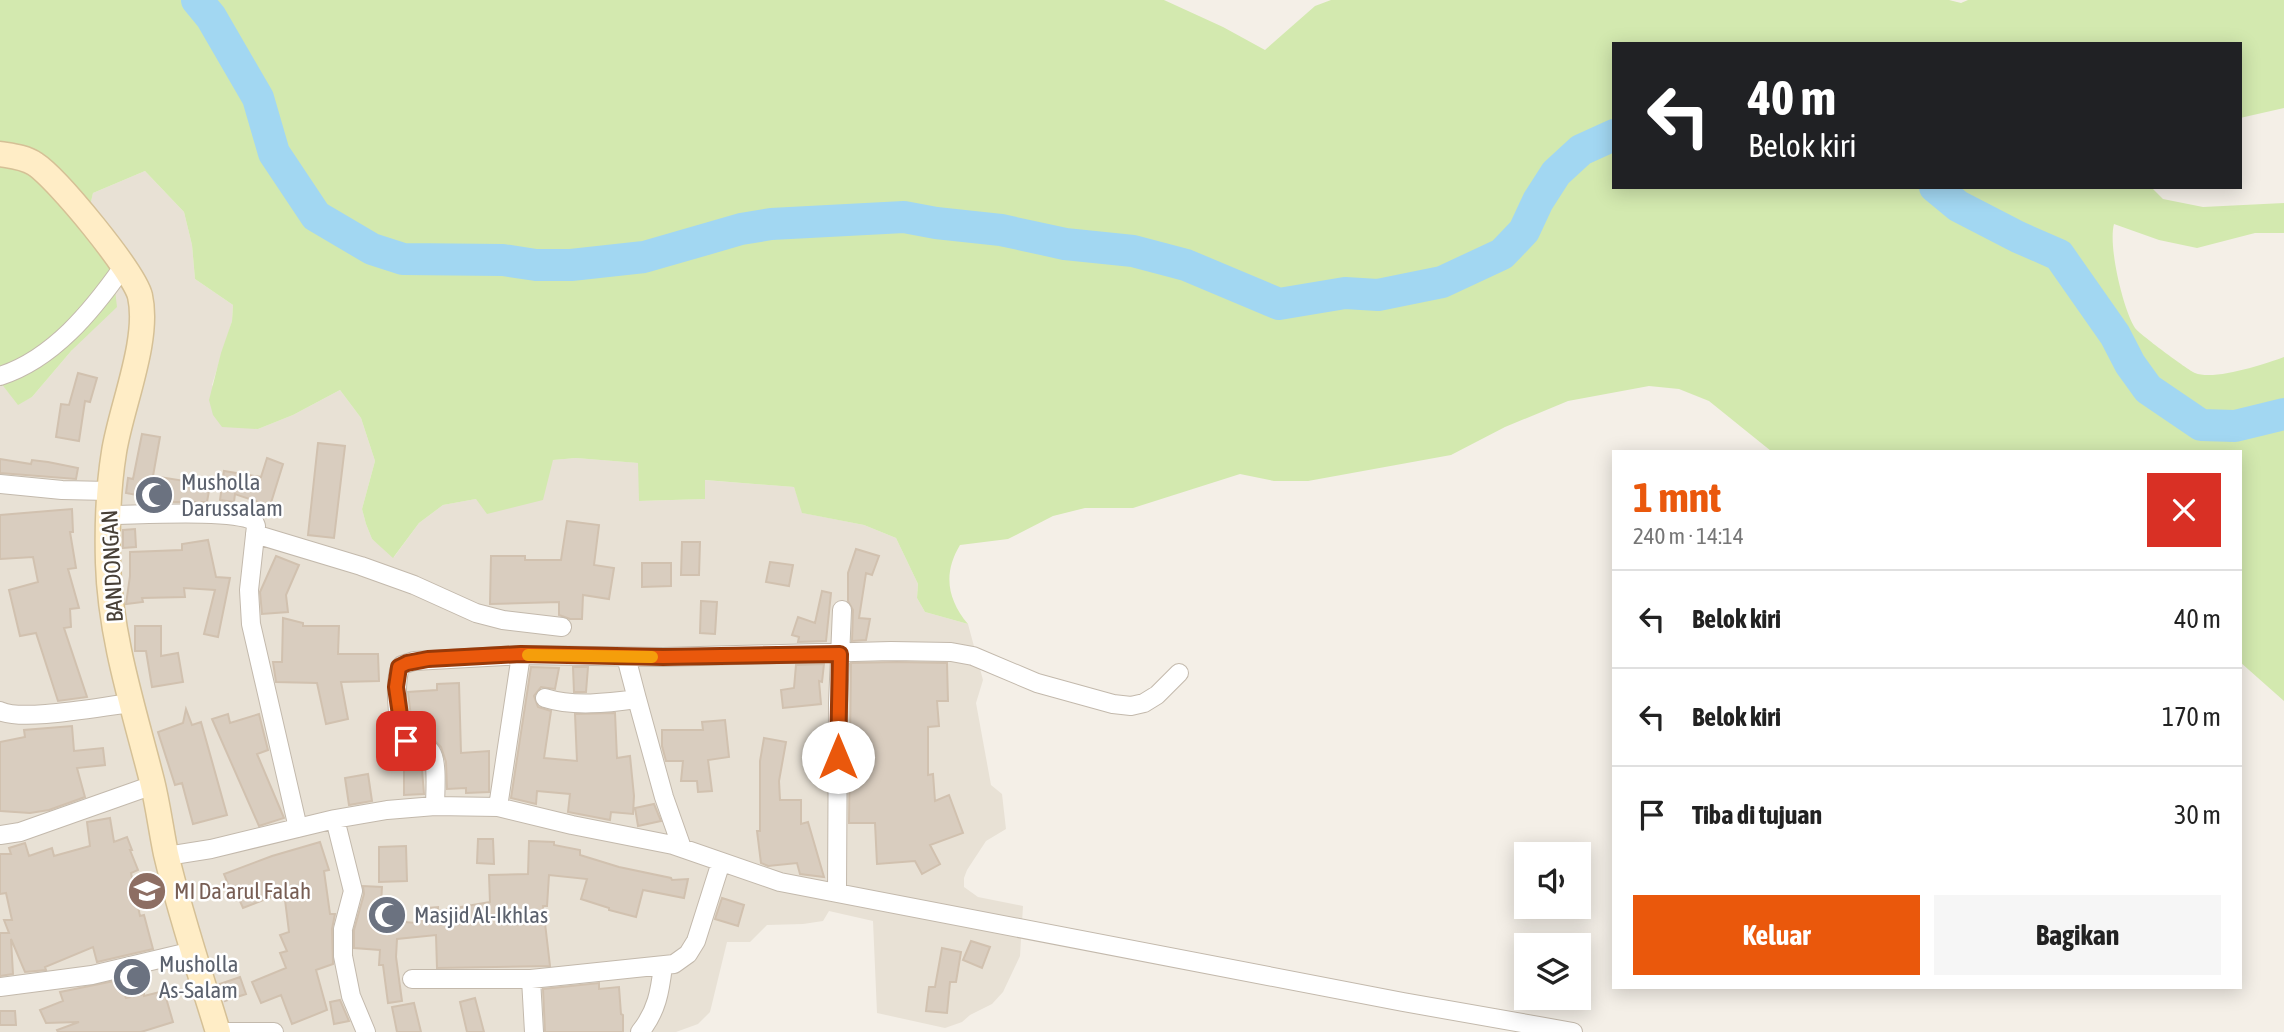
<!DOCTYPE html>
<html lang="id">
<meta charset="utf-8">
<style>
:root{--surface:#fff;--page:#f6f6f6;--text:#222;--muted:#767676;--line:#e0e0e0;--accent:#ea580c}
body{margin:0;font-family:"Asap Condensed",sans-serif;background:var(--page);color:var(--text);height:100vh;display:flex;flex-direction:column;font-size:26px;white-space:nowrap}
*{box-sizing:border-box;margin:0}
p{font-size:23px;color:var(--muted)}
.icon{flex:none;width:38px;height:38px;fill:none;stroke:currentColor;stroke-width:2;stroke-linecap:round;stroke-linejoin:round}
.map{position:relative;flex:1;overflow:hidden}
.panel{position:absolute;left:1612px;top:450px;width:630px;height:539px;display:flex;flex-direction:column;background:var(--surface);border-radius:0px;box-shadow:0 4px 18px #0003}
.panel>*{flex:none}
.banner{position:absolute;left:1612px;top:42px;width:630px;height:147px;border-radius:0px;box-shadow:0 4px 18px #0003;background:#202124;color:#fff;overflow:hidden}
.fabs{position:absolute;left:1514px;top:842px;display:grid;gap:14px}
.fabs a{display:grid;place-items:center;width:77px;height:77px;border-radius:0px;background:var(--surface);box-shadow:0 4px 18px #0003;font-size:35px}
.pin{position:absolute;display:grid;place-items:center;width:60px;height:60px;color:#fff;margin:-30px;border-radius:14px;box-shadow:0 4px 10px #0006}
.me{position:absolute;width:77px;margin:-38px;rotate:0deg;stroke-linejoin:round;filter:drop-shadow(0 0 5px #0008)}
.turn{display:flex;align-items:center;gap:24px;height:147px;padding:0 21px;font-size:32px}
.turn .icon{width:91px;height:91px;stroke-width:2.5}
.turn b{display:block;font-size:49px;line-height:60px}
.round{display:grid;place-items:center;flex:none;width:74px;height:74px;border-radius:0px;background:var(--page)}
.overview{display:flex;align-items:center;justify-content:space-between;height:119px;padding:0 21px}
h1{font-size:42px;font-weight:700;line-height:52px;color:var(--accent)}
.primary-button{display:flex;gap:14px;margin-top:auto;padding:14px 21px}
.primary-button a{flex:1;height:80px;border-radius:0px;background:var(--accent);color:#fff;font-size:28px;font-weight:700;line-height:80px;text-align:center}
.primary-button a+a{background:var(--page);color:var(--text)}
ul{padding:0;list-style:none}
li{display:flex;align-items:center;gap:21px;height:98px;padding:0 21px;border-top:2px solid var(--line)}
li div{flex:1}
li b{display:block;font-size:26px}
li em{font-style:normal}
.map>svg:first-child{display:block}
.residential{fill:#e8e1d5}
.green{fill:#d3e9af}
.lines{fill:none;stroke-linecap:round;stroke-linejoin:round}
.river{stroke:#a2d7f2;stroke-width:32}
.building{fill:#d9cdbf;stroke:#d1c1af;stroke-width:2}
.street-casing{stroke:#c3b9ac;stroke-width:20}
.secondary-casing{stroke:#d5c096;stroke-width:27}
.street{stroke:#fff;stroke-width:18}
.secondary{stroke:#ffedc6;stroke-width:24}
.route-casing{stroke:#983908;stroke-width:18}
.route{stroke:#ea580c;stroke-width:12}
.slow{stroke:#f59e0b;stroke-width:12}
.labels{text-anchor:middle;stroke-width:5;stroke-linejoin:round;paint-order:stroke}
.worship-label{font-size:23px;fill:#5b616d;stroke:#fff;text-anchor:start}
.street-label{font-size:23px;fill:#473f36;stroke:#fff}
.education-label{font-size:23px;fill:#785e54;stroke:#fff;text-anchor:start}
</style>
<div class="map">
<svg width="2284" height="1032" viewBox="0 0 2284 1032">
<rect width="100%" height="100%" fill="#f4efe7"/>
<path class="residential" d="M145 171 184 212 192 245 195 279 233 305 232 321 212 385 258 429 293 415 340 390 361 418 375 461 362 509 366 524 372 539 394 557 419 523 443 505 476 499 553 460 576 458 639 463 640 501 705 499 704 480 794 487 803 513 864 525 896 538 918 584 917 598 925 612 968 624 983 680 976 703 991 785 1002 794 1006 829 986 841 967 870 964 878V887L978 897 1023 906 1020 956 1003 992 992 1004 970 1015 962 1022 945 1028 877 1013 873 921 829 911 823 921 803 924 767 925 750 942H727L710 1012 698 1024 676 1032H0V382L18 404 32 397 72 350 83 231 93 193Z"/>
<path class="green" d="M0 0H1164L1223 27 1265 50 1315 6 1331 0H1949L1961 3 1968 0H2284V108L2240 118V44H1614V187H2151L2163 199 2203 207 2284 203V233H2255L2197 248 2159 240 2114 224C2108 246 2123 309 2135 328 2138 333 2188 370 2195 373 2214 381 2265 364 2284 357V701L2240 662V452L1771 451 1709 401 1679 389 1649 386 1568 401 1505 427 1451 455 1308 481H1274L1240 474 1133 508H1085L1053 516 1008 539 960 545C943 573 947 599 968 624L925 612 917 598 918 584 896 538 864 525 802 513 794 487 705 480V499L639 501 638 463 576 458 553 460 543 500 487 514 476 499 443 505 419 523 393 558 372 539 366 524 362 509 375 461 361 418 340 390 293 415 258 429 222 427 213 415 209 400 221 353 232 321 233 305 195 279 192 245 184 212 145 171 93 193 84 231 111 256 117 307 72 350 32 397 18 405 0 382Z"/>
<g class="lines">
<path class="river" d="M197 0 211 17 258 98 274 153 316 216 372 249 403 259 503 260 536 265H571L644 257 741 229 771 224 904 217 936 223 1001 230 1065 244 1133 251 1186 265 1279 304 1345 293 1378 295 1442 282 1502 254 1524 231 1538 201 1556 173 1581 150 1614 135
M1935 187 1958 206 2018 237 2059 255 2115 335 2130 364 2148 389 2201 425 2235 426 2284 414"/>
</g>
<path class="building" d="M78 373 97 378 90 402 85 401 79 441 56 437 61 404 69 405Z
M142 434 160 437 153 476 210 485 207 502H163V500L126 493 128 478 133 479Z
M318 443 345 446 334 538 308 535Z
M267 458 283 464 270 506 235 494 234 502 220 500 224 471 261 477Z
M0 459 31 464 32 460 48 462 78 468 76 479 0 473Z
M72 509 73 532H70L76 568 68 569 79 608 70 609 71 627 64 628 87 697 58 701 36 633 20 636 9 590 38 582 33 557 0 559V515Z
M567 521 599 525 594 565 614 568 609 599 583 595 582 619H570L559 615V602L490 604 491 556H525V560H561Z
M135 529 136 547 123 548V530Z
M208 540 216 577 230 578 218 637 204 634 215 590 184 588 185 597 142 598 143 602 126 604 130 576V552L182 550V544Z
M682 542H700L699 575H681Z
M856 549 879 556 872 575 866 573 859 618 870 619 866 640 852 641 853 610 848 601V573Z
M276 556 299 565 286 595 288 612 262 614 260 592Z
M770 562 793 565 789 586 766 582Z
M642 563H671V586L642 587Z
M822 591 831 593 826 641 798 642 799 637 792 635 798 617 815 623Z
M701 601 717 602 715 634 700 633Z
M283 618 303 623V626H339L338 654H378L379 681 341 682 348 719 326 724 317 683 276 682 273 662H282Z
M135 626H161V656L178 653 183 682 152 687 146 651H135Z
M897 662 947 663 948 701H937L939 726 928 727V775L933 774 935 801 949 795 963 833 930 845 940 864 922 874 915 861 877 864 875 823H849L851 663Z
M824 664 822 682 819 681 821 704 783 708 781 690 794 688 796 665Z
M531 667 559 668 555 689 541 687 534 696 538 707 551 711 544 758 577 761 575 714 615 713 617 758 630 756 634 796 633 814 611 812 610 820 568 812 570 794 537 791 536 804 511 798Z
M573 667H588L586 692H574Z
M459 683 461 753 489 751V792L466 793V788L447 789 446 762 441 747 432 738 415 734 412 725 408 692 437 690V684Z
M186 709 192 725 201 722 227 815 193 824 182 783 175 785 158 732 183 723Z
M228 714 230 723 259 714 268 750 257 754 284 818 259 826 212 719Z
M725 720 729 757 708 760 712 791 698 792 697 781H681L683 761H666L662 746V730H703L702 722Z
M72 726 74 751 103 748 105 765 77 768 85 797 49 810 30 813 0 811V742L25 737 24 730Z
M764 738 786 742 779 781 780 800H801V824L808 822 824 877 800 874 797 863 768 866 761 863 757 831H760V761Z
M404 754 421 758 424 794 404 795Z
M368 774 372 801 349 805 345 778Z
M654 804 661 821 638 826 635 808Z
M110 818 114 842 127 837 132 850H130L138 870 131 873 140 916 144 915 153 949 97 962 93 947 45 967 46 970 25 972 11 939 13 974 0 976V933H9L4 920H12L6 893 0 894V854H11L9 848 25 843 29 856 52 848 54 856 90 846 87 822Z
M478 839H493L494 864 477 863Z
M529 841 554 842V845L580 850V855L619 867 671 878 672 880 688 879 684 898 643 890 636 917 609 910V908L581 899 587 879 549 875 547 906H543L550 966 437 968 436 935 397 939 396 957 402 1001 388 1003 383 965H379L380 950 354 948V930L364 894 363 886 382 887 380 920 416 923 415 909 438 907V911L490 902 489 875 528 874Z
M320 842 329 870 324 871 330 914H335L332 929 333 964 316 970 327 1010 292 1024 281 995 261 1003 252 982 286 968 280 953 287 951 280 935 289 932 284 892 243 908 236 892 232 894 224 874 272 856Z
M406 846 407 881 379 882V847Z
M722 898 744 905 738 926 715 919Z
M971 941 990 947 982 968 963 960Z
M942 948 961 952 956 982H950L947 1013 926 1011 929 987H935Z
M240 977 246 994 225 1001 220 984Z
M119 980 126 998 144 994V996L164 991 173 1022 141 1032H58L57 1030 79 1022 46 1023 40 1010 63 1001 60 992Z
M599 983V989L619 987 621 1014 623 1015V1032H545L543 989Z
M475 998 484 1032H467L460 1002Z
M340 1000 349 1021 334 1024 330 1002Z
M414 1003 421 1032H397L392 1007Z
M0 1011H15L16 1025H0Z"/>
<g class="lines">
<g class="street-casing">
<path id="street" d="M0 376C53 359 92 311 123 267
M0 484 62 490 109 491
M108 515C138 515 232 509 254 521L256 526 249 590 251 624 298 828
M255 534 361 566 414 585 476 613 503 620 562 627
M626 657 637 699
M545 698C573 707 608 703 637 699L664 797 682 848
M0 711C23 722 103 706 132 703
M435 806C435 794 438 762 431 752 426 744 415 749 407 742 397 733 393 675 402 665L414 661 521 655 663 657 891 651 951 652 973 656 1037 683 1113 704 1131 706 1144 703 1157 695 1179 673
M498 807 521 655
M335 819 353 891 343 929V956L351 996 366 1032
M0 835 20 832 153 785
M167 856 211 849 335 819 387 810 435 806 498 807 572 825 673 845 780 882 1403 1002 1573 1032
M837 893 838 703 842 610
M412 979H531L674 964 688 954 696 941 721 862
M531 979 534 1032
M0 987 92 975 193 951
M218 1032H274
M640 1032C657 1011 660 991 663 966"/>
</g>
<g class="secondary-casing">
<path id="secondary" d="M0 154C12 156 25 157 35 164 58 179 134 272 140 296 150 340 121 407 114 452 108 489 107 526 108 563 110 637 134 710 152 781 158 805 161 830 166 854 180 914 200 973 218 1032"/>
</g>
<use href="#street" class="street"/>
<use href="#secondary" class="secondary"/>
</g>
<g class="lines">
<g class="route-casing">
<path id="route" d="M406 741 403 736 396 687 399 667 407 663 428 659 521 654 663 657 840 654 838 757"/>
</g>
<use href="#route" class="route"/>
<path class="slow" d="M528 655 652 657"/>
</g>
<defs>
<g id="mosque-disc" transform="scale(2.0125)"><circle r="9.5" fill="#6b7280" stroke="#fff"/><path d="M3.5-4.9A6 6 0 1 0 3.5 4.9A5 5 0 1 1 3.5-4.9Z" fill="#fff"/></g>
<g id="school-disc" transform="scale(2.0125)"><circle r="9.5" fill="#8d6e63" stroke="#fff"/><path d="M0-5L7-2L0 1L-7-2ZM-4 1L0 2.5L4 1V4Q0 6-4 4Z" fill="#fff"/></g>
</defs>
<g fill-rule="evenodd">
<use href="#mosque-disc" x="154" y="495"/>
<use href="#school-disc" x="147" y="891"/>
<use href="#mosque-disc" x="387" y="915"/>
<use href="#mosque-disc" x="132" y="977"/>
</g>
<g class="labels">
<g class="worship-label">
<text x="181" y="490">Musholla<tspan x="181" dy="26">Darussalam</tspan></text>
<text x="414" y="923">Masjid Al-Ikhlas</text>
<text x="159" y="972">Musholla<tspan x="159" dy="26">As-Salam</tspan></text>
</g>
<g class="street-label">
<text transform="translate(112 566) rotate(-93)" y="8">BANDONGAN</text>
</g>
<g class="education-label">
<text x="174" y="899">MI Da'arul Falah</text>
</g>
</g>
</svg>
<div class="fabs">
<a><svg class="icon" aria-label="sound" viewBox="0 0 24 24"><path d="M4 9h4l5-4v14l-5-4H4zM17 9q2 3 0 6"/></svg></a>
<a><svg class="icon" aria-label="layers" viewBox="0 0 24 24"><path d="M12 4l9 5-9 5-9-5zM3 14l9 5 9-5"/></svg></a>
</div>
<div class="pin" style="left:406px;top:741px;background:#d93025"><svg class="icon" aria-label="arrive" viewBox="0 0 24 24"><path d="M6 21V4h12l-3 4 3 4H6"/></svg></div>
<svg class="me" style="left:838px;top:757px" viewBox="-20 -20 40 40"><circle r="19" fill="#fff"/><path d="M0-13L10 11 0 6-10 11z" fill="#ea580c"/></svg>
<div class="banner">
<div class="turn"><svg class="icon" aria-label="left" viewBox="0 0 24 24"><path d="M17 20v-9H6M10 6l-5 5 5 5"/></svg><div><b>40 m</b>Belok kiri</div></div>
</div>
<section class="panel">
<div class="overview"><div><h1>1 mnt</h1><p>240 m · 14:14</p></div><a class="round" style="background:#d93025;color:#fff"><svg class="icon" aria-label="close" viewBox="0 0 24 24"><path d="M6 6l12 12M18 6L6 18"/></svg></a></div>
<ul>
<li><svg class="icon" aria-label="left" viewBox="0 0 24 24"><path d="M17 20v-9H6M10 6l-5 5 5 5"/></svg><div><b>Belok kiri</b></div><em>40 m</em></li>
<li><svg class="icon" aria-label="left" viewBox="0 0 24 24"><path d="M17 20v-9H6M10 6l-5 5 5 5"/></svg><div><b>Belok kiri</b></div><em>170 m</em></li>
<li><svg class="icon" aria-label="arrive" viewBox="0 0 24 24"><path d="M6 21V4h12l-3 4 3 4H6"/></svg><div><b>Tiba di tujuan</b></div><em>30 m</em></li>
</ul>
<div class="primary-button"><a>Keluar</a><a>Bagikan</a></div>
</section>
</div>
